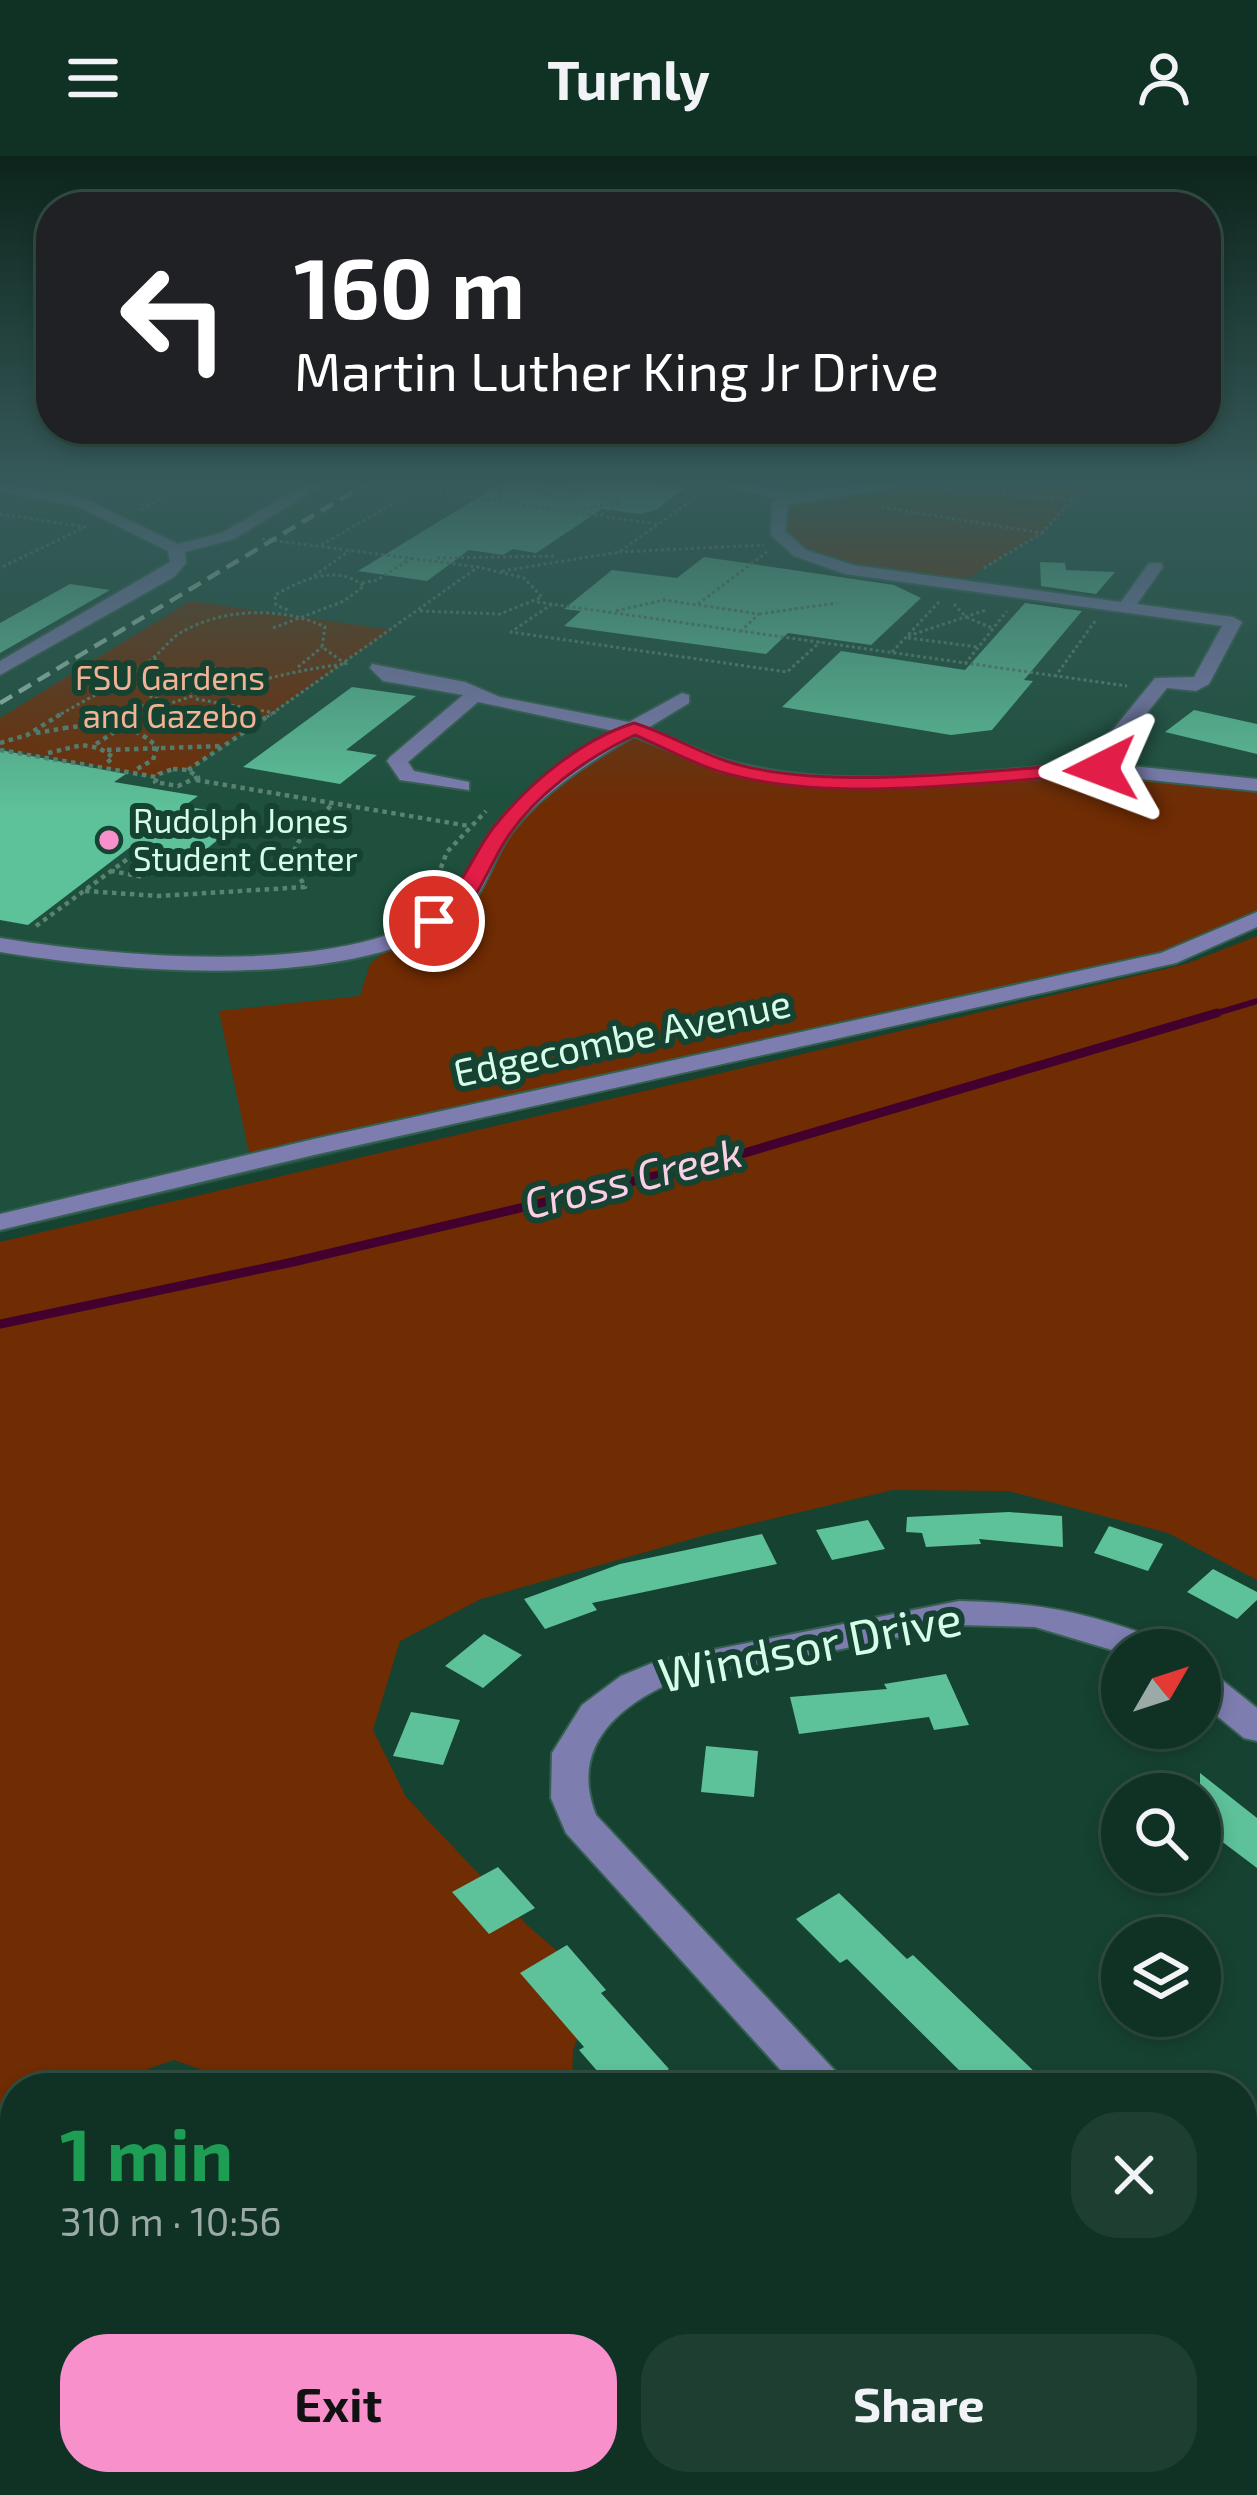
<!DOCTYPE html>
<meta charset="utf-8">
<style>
:root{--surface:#103225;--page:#1e3e32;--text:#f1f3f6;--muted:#9caaa7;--line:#304d42;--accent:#f890cc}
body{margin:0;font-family:"Exo 2",sans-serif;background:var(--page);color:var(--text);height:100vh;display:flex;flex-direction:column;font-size:45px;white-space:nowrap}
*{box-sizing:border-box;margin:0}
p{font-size:39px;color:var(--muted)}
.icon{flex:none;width:66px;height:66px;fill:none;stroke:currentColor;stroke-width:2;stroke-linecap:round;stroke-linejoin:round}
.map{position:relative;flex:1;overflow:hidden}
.drawer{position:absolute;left:0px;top:1917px;width:1257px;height:423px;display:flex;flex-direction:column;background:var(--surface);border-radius:48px 48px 0 0;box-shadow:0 6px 18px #0003,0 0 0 3px var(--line)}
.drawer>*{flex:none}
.guide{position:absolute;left:36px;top:36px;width:1185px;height:252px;border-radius:48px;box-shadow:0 6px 18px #0003,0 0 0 3px var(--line);background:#202124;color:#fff;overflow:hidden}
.needle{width:78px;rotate:51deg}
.fabs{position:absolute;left:1101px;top:1473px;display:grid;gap:24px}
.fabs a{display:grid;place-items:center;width:120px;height:120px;border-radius:50%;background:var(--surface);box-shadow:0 6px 18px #0003,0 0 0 3px var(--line);font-size:60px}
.pin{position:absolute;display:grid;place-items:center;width:102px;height:102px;color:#fff;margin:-51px;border:6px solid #fff;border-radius:50%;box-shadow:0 3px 12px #0007}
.me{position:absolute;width:132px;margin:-66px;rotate:267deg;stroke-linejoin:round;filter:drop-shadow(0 0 9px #0008)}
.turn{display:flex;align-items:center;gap:42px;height:252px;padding:0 60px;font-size:54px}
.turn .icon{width:156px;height:156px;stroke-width:2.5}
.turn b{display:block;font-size:84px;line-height:102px}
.round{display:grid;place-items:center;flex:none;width:126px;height:126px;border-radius:48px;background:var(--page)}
.summary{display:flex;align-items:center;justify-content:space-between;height:204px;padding:0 60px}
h1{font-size:72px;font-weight:700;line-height:90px;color:#1e9e55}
.button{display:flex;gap:24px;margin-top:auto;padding:24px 60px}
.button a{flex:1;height:138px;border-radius:48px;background:var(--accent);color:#111;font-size:48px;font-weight:700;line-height:138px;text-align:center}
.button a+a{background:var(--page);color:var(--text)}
header{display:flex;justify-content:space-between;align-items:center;height:156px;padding:0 60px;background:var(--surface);font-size:54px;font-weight:700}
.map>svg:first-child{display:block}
.built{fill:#1e503d}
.green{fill:#702c03}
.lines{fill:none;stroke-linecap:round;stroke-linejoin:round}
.stream-far1{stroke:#43002e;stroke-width:6}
.stream{stroke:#43002e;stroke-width:9}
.building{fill:#5dc199}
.minor-casing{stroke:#35604f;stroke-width:4}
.path-far1{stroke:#5a8472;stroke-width:3;stroke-dasharray:3 3;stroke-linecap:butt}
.path{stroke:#5a8472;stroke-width:4.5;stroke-dasharray:4.5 4.5;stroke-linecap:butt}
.minor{fill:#7e7db0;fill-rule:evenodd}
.rail{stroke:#9cc4b2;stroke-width:4.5;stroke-dasharray:14 8;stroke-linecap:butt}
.route{fill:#e11d48;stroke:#92132f;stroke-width:3}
.poi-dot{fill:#f890cc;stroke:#164231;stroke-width:4.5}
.labels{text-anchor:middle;stroke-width:12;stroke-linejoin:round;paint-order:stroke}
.far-park-label{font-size:33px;fill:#f2b295;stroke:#164231}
.far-poi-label{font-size:33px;fill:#d6fdea;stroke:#164231;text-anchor:start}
.street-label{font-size:39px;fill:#d6fdea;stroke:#164231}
.water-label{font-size:42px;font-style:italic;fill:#fbd0e7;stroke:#164231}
.near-street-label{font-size:48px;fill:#d6fdea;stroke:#164231}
</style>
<header><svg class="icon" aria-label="menu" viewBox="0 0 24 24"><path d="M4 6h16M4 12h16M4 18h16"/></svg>Turnly<svg class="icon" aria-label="person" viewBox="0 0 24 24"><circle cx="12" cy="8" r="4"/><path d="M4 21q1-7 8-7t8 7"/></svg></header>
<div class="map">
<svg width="1257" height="2339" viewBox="0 0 1257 2339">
<rect width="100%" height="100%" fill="#164231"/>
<path class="built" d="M0 325H1257V763L1168 802 0 1077Z"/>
<path class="green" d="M923 325H1092L1095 326 1039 379 955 430 851 414 781 383 780 347Z
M190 445 392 474 189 613 168 614 156 621 0 592V562Z
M634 573 691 600 815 625 1114 613 1257 630V763L1168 802 251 1006 219 855 360 840 370 808 400 783 453 754 550 625Z
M1257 780V1424L1168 1377 1008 1335 893 1334 709 1378 481 1443 400 1485 373 1574 406 1641 527 1769 598 1830 573 1894 572 1932H253L174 1904 91 1932H15V1961L0 1967V1086L1186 808Z
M638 2325H1000L1013 2339H648Z"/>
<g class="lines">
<path class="stream-far1" d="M1207 860 1257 845"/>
<path class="stream" d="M0 1168 293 1106 714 1006 1217 857"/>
</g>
<path class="building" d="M505 325H631L685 332 656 354 640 358 602 353 536 397 513 393 503 399 469 394 427 425 358 415Z
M704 401 894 429 921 442 871 489 788 477 766 498 564 470 581 455 564 453 612 414 677 422Z
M1040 406 1065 407 1066 414 1115 416 1096 438 1041 430Z
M70 428 110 434 0 497V467Z
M1025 447 1082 455 1024 524 1033 525 992 574 951 579 782 551 841 495 965 514Z
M352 531 416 540 346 594 377 599 340 628 243 611Z
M1194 554 1257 568V598L1165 576Z
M0 594 126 618 114 626 198 640 184 650 246 661 193 704 129 692 28 769 0 764Z
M1009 1356 1062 1360 1063 1391 979 1383 981 1388 926 1391 922 1377 906 1376 907 1361Z
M868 1364 885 1393 832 1404 816 1374Z
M1109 1370 1163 1388 1148 1415 1094 1397Z
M762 1378 777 1408 592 1447 597 1454 545 1473 524 1443 620 1408Z
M1213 1413 1257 1436V1444L1237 1463 1187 1436Z
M484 1478 522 1499 483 1532 445 1510Z
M946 1518 969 1569 934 1574 929 1561 799 1578 790 1541 887 1533 884 1528Z
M411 1556 460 1564 443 1609 393 1600Z
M706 1590 758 1595 754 1641 701 1636Z
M1200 1617 1257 1662V1712L1200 1669Z
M498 1711 535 1752 489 1778 452 1736Z
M839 1737 907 1803 913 1799 1039 1920 1022 1932H977L847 1803 840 1807 796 1763Z
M567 1789 606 1834 601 1837 669 1913 639 1932H612L579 1894 584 1891 520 1817Z"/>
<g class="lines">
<g class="minor-casing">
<path id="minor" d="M311 325H329L234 383 185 396 186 407 174 421 0 519V505L170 406 168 395 77 350 0 336V326L86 343 178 388 222 377Z
M692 325H740L792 336 885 325H931L788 349 785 375 806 394 853 409 1121 446 1149 407H1161L1163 411 1137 448 1233 461 1242 466 1209 528 1196 535 1167 532 1119 592 1113 608 1257 623V635L1101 619 888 631 791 629 719 615 634 580C590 606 544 635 512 676 492 702 486 741 458 761 353 837 123 816 0 796V782C111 800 354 825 445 748 466 730 474 701 489 679 519 634 568 602 614 575L478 546 408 606 414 615 469 626V634L400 624 387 605 390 601 463 539 383 525 370 512 372 508 465 526 500 541 629 566 682 537 689 539V547L648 572C676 583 704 599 733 606 847 636 977 614 1093 607L1102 587 1155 522 1194 521 1222 470 845 418 794 400 771 379 772 347 778 342Z
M1257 756V771L1176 807 314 999 0 1074V1058L314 983 1161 797Z
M959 1445C1043 1447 1085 1456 1164 1485L1169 1494 1122 1497 1035 1471 959 1469 666 1529C611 1555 571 1596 596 1659L839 1919 846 1932H797L566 1677 551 1642 552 1597 582 1549 621 1520 657 1505Z
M1200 1513 1213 1517 1257 1552V1585L1244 1582 1200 1546Z
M15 2196V2247L0 2253V2202Z
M164 2325H216L222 2339H170Z
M1160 2325H1217L1223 2339H1166Z"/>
</g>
<path class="path-far1" d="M547 330 581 335 570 342 537 337Z
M416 334 658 368
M943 334 1073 343 1042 377
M473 342 498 326 501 346
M881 351 1042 377 982 413
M141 354 189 325
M577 355 621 345 600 360
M0 358 85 371 0 412
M262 383 478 411 267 561
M321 389 432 325
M619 396 764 389
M437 402 556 400
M502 415 619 396 695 342
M314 420 349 395
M362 427 377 424 412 402
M537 446 1127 530
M552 448 511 476 787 516 820 486
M698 448 767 396
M954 448 966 461 992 472
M420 455 500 458 542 441 524 422 478 411
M616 455 664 444 759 458 741 475
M759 458 837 447
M273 472 344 445 364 430C335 408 304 423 275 439L276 449 288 454
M908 480 986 454
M908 482 978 491
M892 496 939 446
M155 501 157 532
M965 508 1007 455
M298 511 322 491
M1055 521 1095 465
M188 527 215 510
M173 529 194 532 199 538 171 547 149 540 152 534Z
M196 543 276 557
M56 561C88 542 124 525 153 502 163 494 169 484 180 477 222 452 282 450 325 471L322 491 346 508C295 513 249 529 199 538
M100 561 157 545
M137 561 160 546"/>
<path class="path" d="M83 566 111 558
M64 572C99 568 131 564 157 591L153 604 135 614
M36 577 65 572
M0 587 27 579 61 558
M96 588 141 558
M0 594 156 621
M107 594 222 590
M48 597 82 589 99 592 113 601 105 609
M173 613 188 614 198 621 178 630 155 626 159 618Z
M188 614 271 558
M196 624 469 670
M85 735 159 740 305 731 290 703 299 685 333 647
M431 737 447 696 486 655
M36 770 133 699 164 705 143 721 112 715"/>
<use href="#minor" class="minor"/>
<path class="rail" d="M0 547 371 325"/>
</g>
<linearGradient id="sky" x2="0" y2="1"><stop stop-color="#0c241b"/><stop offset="0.5" stop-color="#365a5a"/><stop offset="1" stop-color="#365a5a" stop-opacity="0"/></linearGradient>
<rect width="1257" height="653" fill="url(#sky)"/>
<path class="route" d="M634 567C667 577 697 596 729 606 828 637 996 613 1101 607L1110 613 1101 618C988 625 829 649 721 616 691 607 663 591 635 579 586 602 534 639 505 685 491 707 479 740 461 758 452 767 438 771 426 769V760C460 741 470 702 493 672 528 628 580 584 634 567Z"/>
<circle class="poi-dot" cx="109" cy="684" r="12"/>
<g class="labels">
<g class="far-park-label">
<text x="170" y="534">FSU Gardens<tspan x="170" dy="38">and Gazebo</tspan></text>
</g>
<g class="far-poi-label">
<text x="133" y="677">Rudolph Jones<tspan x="133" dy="38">Student Center</tspan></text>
</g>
<g class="street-label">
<text transform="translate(622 882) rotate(-12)" y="14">Edgecombe Avenue</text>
</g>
<g class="water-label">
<text transform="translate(633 1022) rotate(-14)" y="15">Cross Creek</text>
</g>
<g class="near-street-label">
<text transform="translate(810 1491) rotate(-11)" y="17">Windsor Drive</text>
</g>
</g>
</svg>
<div class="fabs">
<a><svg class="needle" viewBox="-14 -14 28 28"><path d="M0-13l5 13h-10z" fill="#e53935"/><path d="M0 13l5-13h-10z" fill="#9caaa7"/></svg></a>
<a><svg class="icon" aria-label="search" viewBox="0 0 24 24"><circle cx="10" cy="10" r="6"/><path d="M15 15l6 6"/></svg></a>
<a><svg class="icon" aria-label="layers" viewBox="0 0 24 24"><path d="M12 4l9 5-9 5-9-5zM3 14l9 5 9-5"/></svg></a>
</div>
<div class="pin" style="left:434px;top:765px;background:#d93025"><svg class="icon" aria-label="arrive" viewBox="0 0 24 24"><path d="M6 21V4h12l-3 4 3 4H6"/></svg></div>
<svg class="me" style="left:1101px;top:613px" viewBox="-20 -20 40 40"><path d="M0-17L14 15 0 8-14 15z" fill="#e11d48" stroke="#fff" stroke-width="4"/></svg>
<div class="guide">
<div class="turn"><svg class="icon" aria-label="left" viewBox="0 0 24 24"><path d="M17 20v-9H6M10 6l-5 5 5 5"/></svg><div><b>160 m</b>Martin Luther King Jr Drive</div></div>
</div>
<section class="drawer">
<div class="summary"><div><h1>1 min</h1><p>310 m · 10:56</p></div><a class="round"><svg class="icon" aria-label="close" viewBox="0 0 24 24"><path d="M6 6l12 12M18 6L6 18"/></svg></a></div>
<div class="button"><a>Exit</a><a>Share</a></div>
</section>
</div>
